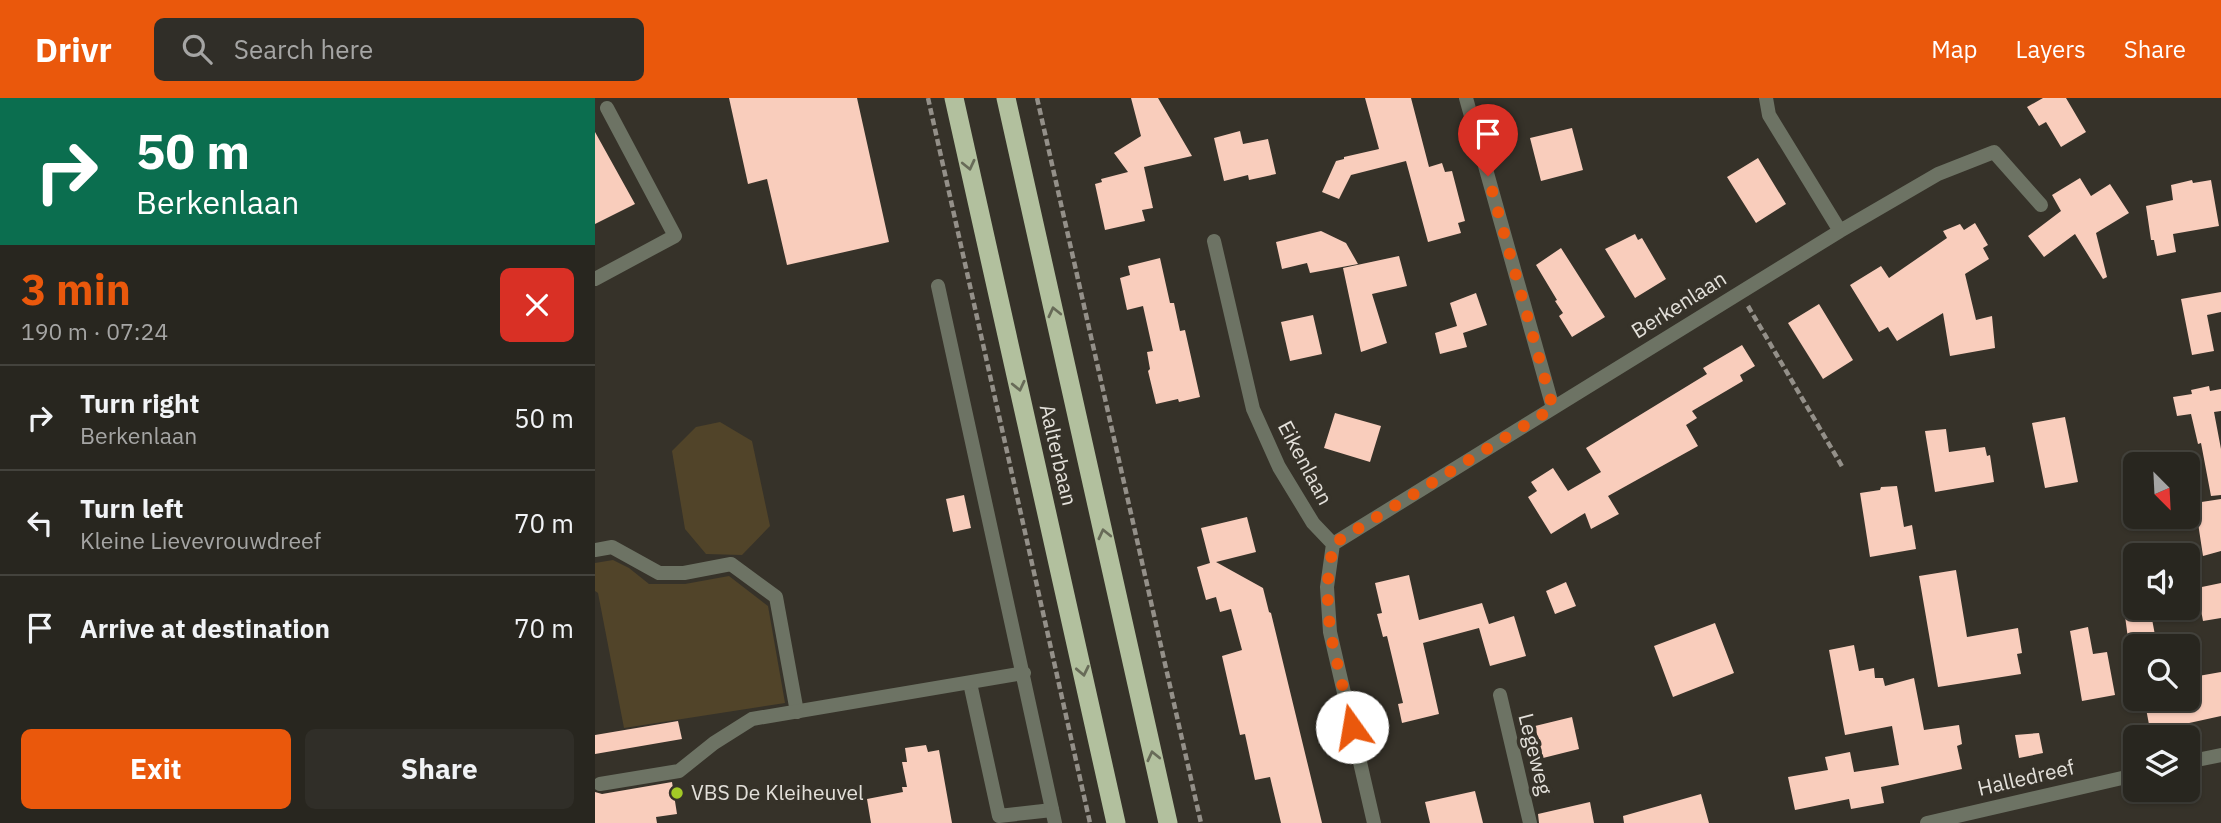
<!DOCTYPE html>
<meta charset="utf-8">
<style>
:root{--surface:#28261f;--page:#302e28;--text:#f1f3f6;--muted:#a5a5a4;--line:#44433d;--accent:#ea580c}
body{margin:0;font-family:"IBM Plex Sans",sans-serif;background:var(--page);color:var(--text);height:100vh;display:flex;flex-direction:column;font-size:26px;white-space:nowrap}
*{box-sizing:border-box;margin:0}
p{font-size:23px;color:var(--muted)}
.icon{flex:none;width:38px;height:38px;fill:none;stroke:currentColor;stroke-width:2;stroke-linecap:round;stroke-linejoin:round}
.map{position:relative;flex:1;overflow:hidden}
.details{display:flex;flex-direction:column;background:var(--surface);width:595px}
.details>*{flex:none}
.hud{background:#0b6e4f;color:#fff;overflow:hidden}
.needle{width:46px;rotate:156deg}
.buttons{position:absolute;left:1528px;top:354px;display:grid;gap:14px}
.buttons a{display:grid;place-items:center;width:77px;height:77px;border-radius:10px;background:var(--surface);box-shadow:0 2px 5px #0004,0 0 0 2px var(--line);font-size:35px}
.pin{position:absolute;display:grid;place-items:center;width:60px;height:60px;color:#fff;margin:-72px -30px;border-radius:50% 50% 50% 0;rotate:-45deg;box-shadow:0 0 7px #0007}
.pin .icon{rotate:45deg}
.me{position:absolute;width:77px;margin:-38px;rotate:347deg;stroke-linejoin:round;filter:drop-shadow(0 0 5px #0008)}
.turn{display:flex;align-items:center;gap:24px;height:147px;padding:0 21px;font-size:32px}
.turn .icon{width:91px;height:91px;stroke-width:2.5}
.turn b{display:block;font-size:49px;line-height:60px}
.round{display:grid;place-items:center;flex:none;width:74px;height:74px;border-radius:10px;background:var(--page)}
.summary{display:flex;align-items:center;justify-content:space-between;height:119px;padding:0 21px}
h1{font-size:42px;font-weight:800;line-height:52px;color:var(--accent)}
.cta{display:flex;gap:14px;margin-top:auto;padding:14px 21px}
.cta a{flex:1;height:80px;border-radius:10px;background:var(--accent);color:#fff;font-size:28px;font-weight:800;line-height:80px;text-align:center}
.cta a+a{background:var(--page);color:var(--text)}
ul{padding:0;list-style:none}
li{display:flex;align-items:center;gap:21px;height:105px;padding:0 21px;border-top:2px solid var(--line)}
li div{flex:1}
li b{display:block;font-size:26px}
li em{font-style:normal}
header{display:flex;align-items:center;gap:42px;box-sizing:border-box;height:98px;padding:0 35px;background:var(--accent);color:#fff}
header strong{font-size:33px}
nav{display:flex;gap:38px;margin-inline-start:auto;font-size:24px}
.search{width:490px;height:63px;background:var(--page);display:flex;align-items:center;gap:18px;box-sizing:border-box;padding:0 24px;border-radius:10px;color:var(--muted);font-size:26px}
main{display:flex;flex:1;min-height:0}
.map>svg:first-child{display:block}
.green{fill:#514429}
.building{fill:#f9cdbc}
.lines{fill:none;stroke-linecap:round;stroke-linejoin:round}
.path{stroke:#949089;stroke-width:4.5;stroke-dasharray:7 3.5;stroke-linecap:butt}
.service{stroke:#6d7364;stroke-width:14}
.minor{stroke:#6d7364;stroke-width:14}
.trunk{stroke:#b2c09e;stroke-width:19}
.oneway{stroke:#686b58}
.route{stroke:#ea580c;stroke-width:12;stroke-dasharray:0 21.6}
.poi-dot{fill:#a3c926;stroke:#363229;stroke-width:2.5}
.labels{text-anchor:middle;stroke-width:7;stroke-linejoin:round;paint-order:stroke}
.street-label{font-size:21px;fill:#e3e0da;stroke:#363229}
.poi-label{font-size:21px;fill:#e3e0da;stroke:#363229;text-anchor:start}
</style>
<header>
<strong>Drivr</strong>
<div class="search"><svg class="icon" aria-label="search" viewBox="0 0 24 24"><circle cx="10" cy="10" r="6"/><path d="M15 15l6 6"/></svg>Search here</div>
<nav><a>Map</a><a>Layers</a><a>Share</a></nav>
</header>
<main>
<section class="details">
<div class="hud">
<div class="turn"><svg class="icon" aria-label="right" viewBox="0 0 24 24"><path d="M7 20v-9h11M14 6l5 5-5 5"/></svg><div><b>50 m</b>Berkenlaan</div></div>
</div>
<div class="summary"><div><h1>3 min</h1><p>190 m · 07:24</p></div><a class="round" style="background:#d93025;color:#fff"><svg class="icon" aria-label="close" viewBox="0 0 24 24"><path d="M6 6l12 12M18 6L6 18"/></svg></a></div>
<ul>
<li><svg class="icon" aria-label="right" viewBox="0 0 24 24"><path d="M7 20v-9h11M14 6l5 5-5 5"/></svg><div><b>Turn right</b><p>Berkenlaan</p></div><em>50 m</em></li>
<li><svg class="icon" aria-label="left" viewBox="0 0 24 24"><path d="M17 20v-9H6M10 6l-5 5 5 5"/></svg><div><b>Turn left</b><p>Kleine Lievevrouwdreef</p></div><em>70 m</em></li>
<li><svg class="icon" aria-label="arrive" viewBox="0 0 24 24"><path d="M6 21V4h12l-3 4 3 4H6"/></svg><div><b>Arrive at destination</b></div><em>70 m</em></li>
</ul>
<div class="cta"><a>Exit</a><a>Share</a></div>
</section>
<div class="map">
<svg width="1626" height="725" viewBox="0 0 1626 725">
<rect width="100%" height="100%" fill="#363229"/>
<path class="green" d="M125 324 157 343 175 428 147 457 111 456 90 431 77 353 101 329Z
M18 462 34 470 54 486H90L134 478 173 508 190 605 29 630 3 495 0 493V465Z"/>
<path class="building" d="M134 0H262L294 144 192 167 172 81 153 86Z
M536 0H563L597 58 549 69 558 110 547 112 550 123 510 132 500 86 507 84 506 81 533 74 519 55 546 38Z
M770 0H816L834 69 847 65 850 74 857 73 870 123 863 125 866 135 833 144 811 63 756 77 744 101 727 94 741 63 749 61V59L784 51Z
M1448 0H1471L1491 34 1466 49 1451 24 1444 28 1432 9Z
M977 30 988 72 946 83 935 40Z
M645 33 648 46 673 41 681 76 654 82 653 77 629 83 619 40Z
M0 34 40 106 0 126Z
M1163 60 1191 106 1161 125 1132 79Z
M1485 80 1496 98 1515 86 1534 115 1501 135 1512 179 1508 181 1480 136 1449 159 1433 138 1466 113 1457 97Z
M1597 82 1598 85 1616 82 1624 128 1578 136 1581 154 1562 158 1559 142H1556L1551 108 1578 102 1576 87Z
M1380 125 1393 147 1388 150 1394 161 1370 176 1381 222 1397 218 1400 250 1355 258 1348 215 1302 243 1293 229 1284 234 1255 187 1286 168 1294 180 1352 140 1348 133 1365 126 1369 132Z
M726 133 751 145 763 166 715 175 712 165 687 171 681 144Z
M1040 136 1043 142 1047 140 1071 181 1040 200 1010 151Z
M966 150 1010 219 977 239 964 218 968 215 960 203 962 202 941 167Z
M804 158 812 188 777 196 792 245 766 254 748 170Z
M565 160 575 205H579L585 233 590 232 605 299 584 304 583 301 561 306 553 273 555 271 552 254 558 253 548 208 532 212 525 180 535 177 533 168Z
M1626 194V214L1612 217 1619 253 1597 257 1586 201Z
M881 195 892 227 868 235 872 249 845 256 840 235 862 228 855 205Z
M1224 206 1258 262 1228 281 1193 225Z
M718 217 727 256 695 263 686 224Z
M1147 247 1160 268 1145 277 1148 283 1097 313 1102 320 1091 327 1103 348 1013 398 1024 416 996 431 990 415 956 436 933 399 942 393 936 384 958 370 973 393 1006 374 991 350 1112 276 1108 270Z
M1614 288 1615 293 1626 291V313L1619 314 1626 351V397L1616 398 1606 345 1603 346 1596 316 1582 318 1578 299 1597 296 1596 292Z
M740 315 786 328 775 364 729 350Z
M1470 319 1483 384 1450 390 1437 325Z
M1351 331 1354 354 1390 349 1392 358 1395 357 1399 384 1340 394 1330 333Z
M1302 388 1309 429 1317 427 1321 451 1275 459 1265 395 1285 392 1286 389Z
M369 397 376 430 358 434 351 401Z
M1626 401V453L1608 458 1600 405Z
M652 419 661 454 621 464 668 490 674 514 676 515 727 725H686L675 679 660 682 650 636 645 637 627 558 647 552 636 511 625 514 621 499 611 502 602 469 615 465 606 430Z
M1361 472 1372 539 1423 530 1427 555 1422 556 1426 576 1343 589 1324 478Z
M814 477 824 522 887 505 894 526 919 518 931 558 895 568 884 530 828 545 844 616 807 625 803 606 808 605 792 538 788 539 782 516 787 515 780 485Z
M971 484 981 508 960 516 951 493Z
M1626 485V520L1608 523 1602 490Z
M1548 515 1549 522 1557 521 1562 548H1534L1530 518Z
M1120 525 1139 575 1078 599 1059 548Z
M1493 529 1498 556 1512 554 1520 597 1487 603 1475 533Z
M1259 547 1264 573 1279 570 1280 580H1288L1290 588 1319 580 1329 632 1364 627 1367 646 1362 648 1367 671 1286 689 1289 705 1256 711 1254 701 1200 712 1193 679 1233 672 1230 659 1255 654 1259 674 1304 667 1297 628 1250 637 1234 552Z
M1626 574V618L1576 629 1578 633 1556 637 1549 600H1592V580Z
M977 619 984 651 948 660 940 628Z
M83 623 87 641 0 656V637Z
M1444 635 1448 655 1424 660 1420 637Z
M331 647 333 654 344 652 357 725H276L272 701 308 694 307 689H312L307 664H312L310 650Z
M77 684 82 716 61 719 62 725H0V694L7 696Z
M880 693 888 725H835L830 704Z
M1106 696 1114 725H1029L1028 718Z
M995 704 999 725H944L943 716Z"/>
<g class="lines">
<path class="path" d="M333 0 495 725
M442 0 606 725
M1153 208 1248 370"/>
<path class="service" d="M0 452 17 449 64 475H89L136 466 181 499 202 614
M375 585 404 718 457 712"/>
<path class="minor" d="M871 0 958 310
M1171 0 1174 17 1245 133
M619 143 658 311 684 369 718 425 738 446 732 489 735 534 779 725
M0 181 80 138 12 10
M343 188 460 725
M738 446 1245 133 1343 76 1399 54 1446 107
M905 597 935 725
M1592 664 1626 657
M5 686 84 673 119 645 157 621 429 575
M1332 725 1540 677"/>
<path class="trunk" d="M359 0 521 725
M411 0 573 725"/>
</g>
<defs><path id="oneway-chevron" d="M-2-3.5L2.5 0L-2 3.5" fill="none" stroke-width="1.6" stroke-linecap="round" stroke-linejoin="round" transform="scale(1.75)"/></defs>
<g class="oneway">
<use href="#oneway-chevron" transform="translate(374 67) rotate(77)"/>
<use href="#oneway-chevron" transform="translate(459 214) rotate(-103)"/>
<use href="#oneway-chevron" transform="translate(424 288) rotate(77)"/>
<use href="#oneway-chevron" transform="translate(509 436) rotate(-103)"/>
<use href="#oneway-chevron" transform="translate(488 573) rotate(78)"/>
<use href="#oneway-chevron" transform="translate(558 658) rotate(-103)"/>
</g>
<g class="lines">
<path class="route" d="M757 629 735 534 732 489 738 446 958 310 893 78"/>
</g>
<circle class="poi-dot" cx="82" cy="695" r="7"/>
<g class="labels">
<g class="street-label">
<text transform="translate(1084 207) rotate(-32)" y="7">Berkenlaan</text>
<text transform="translate(463 357) rotate(77)" y="7">Aalterbaan</text>
<text transform="translate(710 365) rotate(62)" y="7">Eikenlaan</text>
<text transform="translate(940 656) rotate(76)" y="7">Legeweg</text>
<text transform="translate(1431 680) rotate(-13)" y="7">Halledreef</text>
</g>
<g class="poi-label">
<text x="96" y="702">VBS De Kleiheuvel</text>
</g>
</g>
</svg>
<div class="buttons">
<a><svg class="needle" viewBox="-14 -14 28 28"><path d="M0-13l5 13h-10z" fill="#e53935"/><path d="M0 13l5-13h-10z" fill="#a5a5a4"/></svg></a>
<a><svg class="icon" aria-label="sound" viewBox="0 0 24 24"><path d="M4 9h4l5-4v14l-5-4H4zM17 9q2 3 0 6"/></svg></a>
<a><svg class="icon" aria-label="search" viewBox="0 0 24 24"><circle cx="10" cy="10" r="6"/><path d="M15 15l6 6"/></svg></a>
<a><svg class="icon" aria-label="layers" viewBox="0 0 24 24"><path d="M12 4l9 5-9 5-9-5zM3 14l9 5 9-5"/></svg></a>
</div>
<div class="pin" style="left:893px;top:78px;background:#d93025"><svg class="icon" aria-label="arrive" viewBox="0 0 24 24"><path d="M6 21V4h12l-3 4 3 4H6"/></svg></div>
<svg class="me" style="left:757px;top:629px" viewBox="-20 -20 40 40"><circle r="19" fill="#fff"/><path d="M0-13L10 11 0 6-10 11z" fill="#ea580c"/></svg>
</div>
</main>
